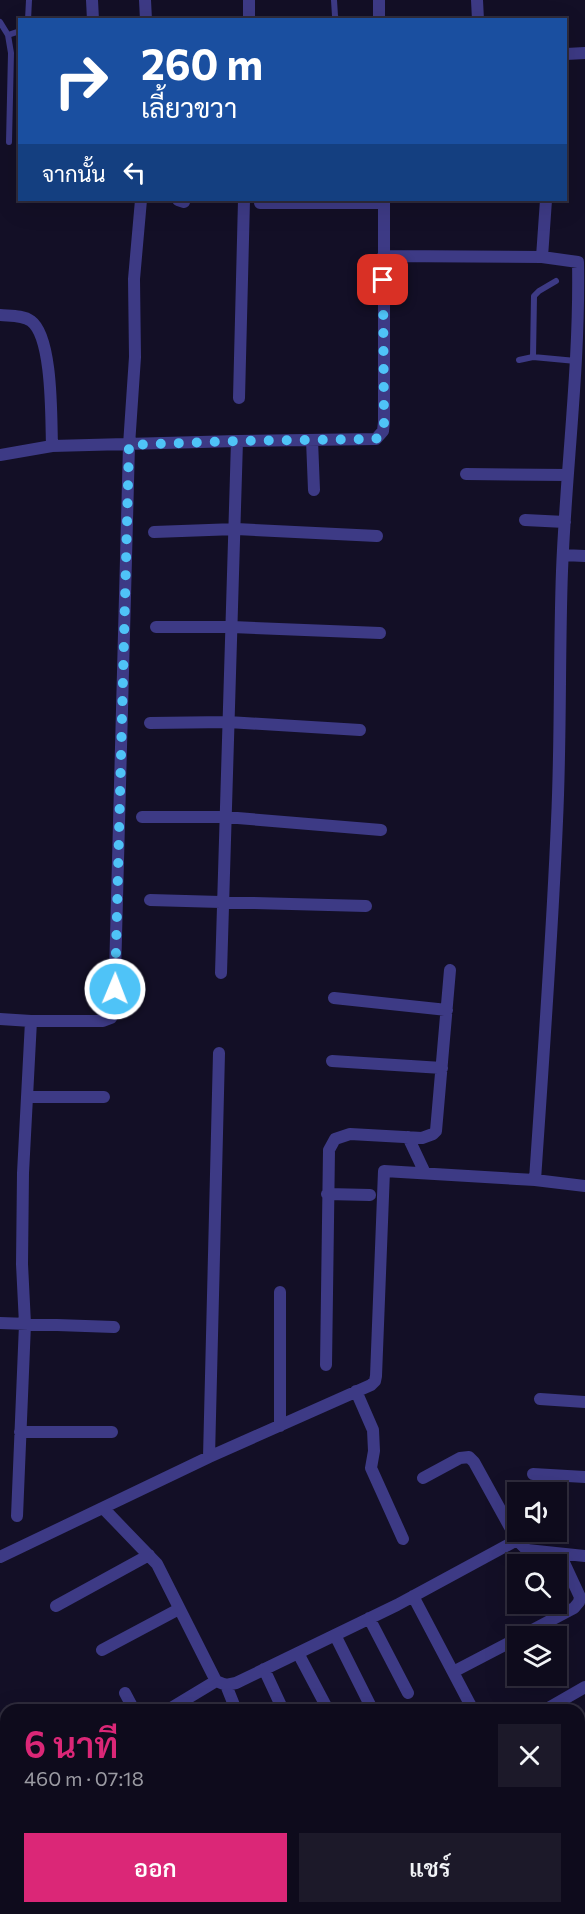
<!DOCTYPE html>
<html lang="th">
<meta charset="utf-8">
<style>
:root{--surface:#0e0b1c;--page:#1c1929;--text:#f1f3f6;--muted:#9b9ba3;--line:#2e2b3b;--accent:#db2777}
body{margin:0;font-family:Commissioner,Sarabun,sans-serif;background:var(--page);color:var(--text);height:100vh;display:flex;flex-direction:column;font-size:22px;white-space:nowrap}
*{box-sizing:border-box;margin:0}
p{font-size:20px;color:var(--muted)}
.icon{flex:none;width:33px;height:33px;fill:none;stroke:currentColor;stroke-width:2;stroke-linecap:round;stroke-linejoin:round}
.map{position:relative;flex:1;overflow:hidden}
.panel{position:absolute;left:0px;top:1704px;width:585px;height:210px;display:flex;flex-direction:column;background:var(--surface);border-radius:18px 18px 0 0;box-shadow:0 6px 24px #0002,0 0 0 2px var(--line)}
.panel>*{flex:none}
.banner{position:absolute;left:18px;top:18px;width:549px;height:183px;border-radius:0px;box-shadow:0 6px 24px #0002,0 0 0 2px var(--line);background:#1a4fa0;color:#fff;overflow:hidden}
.fabs{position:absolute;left:507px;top:1482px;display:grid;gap:12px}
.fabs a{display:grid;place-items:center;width:60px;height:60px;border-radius:0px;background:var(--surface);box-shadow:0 6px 24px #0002,0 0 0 2px var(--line);font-size:30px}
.pin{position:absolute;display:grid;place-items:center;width:51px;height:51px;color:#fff;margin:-26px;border-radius:12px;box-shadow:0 3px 9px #0006}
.me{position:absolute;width:66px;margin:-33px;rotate:1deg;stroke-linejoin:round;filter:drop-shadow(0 0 4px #0008)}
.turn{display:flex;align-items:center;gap:21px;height:126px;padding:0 24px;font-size:27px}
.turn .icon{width:78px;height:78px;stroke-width:2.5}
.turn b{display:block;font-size:42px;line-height:51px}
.then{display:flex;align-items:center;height:57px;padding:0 24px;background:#0003;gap:12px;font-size:22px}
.round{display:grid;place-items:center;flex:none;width:63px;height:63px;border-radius:0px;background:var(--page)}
.summary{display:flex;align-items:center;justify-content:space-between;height:102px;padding:0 24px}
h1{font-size:36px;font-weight:600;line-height:45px;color:var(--accent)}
.action{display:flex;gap:12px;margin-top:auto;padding:12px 24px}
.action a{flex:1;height:69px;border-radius:0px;background:var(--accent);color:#fff;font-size:24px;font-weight:600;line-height:69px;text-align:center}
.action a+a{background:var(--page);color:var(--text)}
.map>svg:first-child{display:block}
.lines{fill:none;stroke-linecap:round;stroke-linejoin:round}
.path{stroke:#2fb8b0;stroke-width:2;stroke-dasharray:3 4.5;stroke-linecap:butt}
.service{stroke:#3d3a85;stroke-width:6}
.minor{stroke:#3d3a85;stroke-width:12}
.secondary{stroke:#6f6bff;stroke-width:15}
.motorway{stroke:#ff4fa3;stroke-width:18}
.rail{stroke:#00e5ff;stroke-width:4.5;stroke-dasharray:9 8;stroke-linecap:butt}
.route{stroke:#4fc3f7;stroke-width:10;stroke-dasharray:0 18}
</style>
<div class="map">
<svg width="585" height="1914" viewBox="0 0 585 1914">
<rect width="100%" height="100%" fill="#130f26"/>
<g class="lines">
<path class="path" d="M0 1865 1 1883"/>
<path class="service" d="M334 0 335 16 337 20
M28 20 29 0
M0 22 8 35 11 53 9 142
M8 35 20 31
M533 357 534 296 539 291 556 281
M519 360 533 357 576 361"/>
<path class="minor" d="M92 0 93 20
M145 0 146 20
M379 0V20
M477 0 478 20
M249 20V0
M566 54 585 53
M178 200 184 202
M260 203H384
M383 256 542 257 578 262C580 365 566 468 562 571 559 654 561 737 557 821 552 941 543 1061 535 1180
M542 257 546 200
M0 315C10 316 23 315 31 321 53 337 51 419 52 446
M239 398 244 200
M312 440 314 490
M0 455 52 446 237 441 376 439 383 431 384 422V200
M466 474 567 475
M525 520 565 522
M154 532 236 529 377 536
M563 555 585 556
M156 627H232L380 633
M150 723 228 722 360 730
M142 817H225L381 830
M150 900 366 906
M221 973 237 441
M334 998 447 1010
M0 1019 31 1021H103L111 1018 114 1012 129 445 135 357 134 279 141 200
M332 1061 442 1068
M27 1097H104
M408 1137 425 1173
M327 1194 370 1195
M0 1323 114 1327
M326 1365 329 1150 335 1139 350 1134 422 1138 433 1134 436 1131 450 970
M356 1391 373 1430 374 1451 371 1468 403 1539
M540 1399 585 1402
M280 1426V1292
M20 1432H112
M209 1457 219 1053
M533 1474 585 1477
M423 1478 460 1458 469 1457 474 1462 517 1540 527 1550 585 1556
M104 1509 157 1564 216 1681 226 1685 236 1683 397 1605 517 1540
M17 1516 25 1324 22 1264 23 1173 31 1021
M0 1557 209 1457 371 1385 375 1381 376 1376 384 1171 535 1180 585 1186
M413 1596 473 1710
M56 1606 149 1555
M369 1618 408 1693
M335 1635 372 1709
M521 1636 574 1608 579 1602 580 1597 560 1554
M102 1650 179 1609
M298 1653 326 1706
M264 1669 283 1710
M453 1672 518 1638
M226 1685 236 1710
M125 1693 134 1710
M168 1710 216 1681
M545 1710 585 1687
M579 1744 584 1755"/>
<path class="secondary" d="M579 1828 585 1827
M0 1898 6 1897
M544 1908V1914
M566 1908 567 1914"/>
<path class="motorway" d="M579 1900H585
M473 1914 520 1908"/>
<path class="rail" d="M579 1837H585
M579 1848 585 1847
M579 1874 585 1873
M579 1887 585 1886
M6 1914 50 1908
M84 1914 128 1908
M251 1914 299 1908
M359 1914 408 1908"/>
</g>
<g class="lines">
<path class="route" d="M115 989 129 445 237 441 376 439 383 431 384 423 383 280"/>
</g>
</svg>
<div class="fabs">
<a><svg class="icon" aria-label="sound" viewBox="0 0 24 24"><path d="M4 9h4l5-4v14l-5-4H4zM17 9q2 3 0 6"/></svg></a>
<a><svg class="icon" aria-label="search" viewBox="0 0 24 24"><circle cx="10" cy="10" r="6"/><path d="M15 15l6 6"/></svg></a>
<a><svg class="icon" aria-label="layers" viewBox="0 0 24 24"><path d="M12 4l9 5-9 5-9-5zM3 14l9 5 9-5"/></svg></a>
</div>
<div class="pin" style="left:383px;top:280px;background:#d93025"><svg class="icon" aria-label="arrive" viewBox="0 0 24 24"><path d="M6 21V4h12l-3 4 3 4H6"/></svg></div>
<svg class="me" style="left:115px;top:989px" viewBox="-20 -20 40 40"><circle r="17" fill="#4fc3f7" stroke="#fff" stroke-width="3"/><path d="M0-11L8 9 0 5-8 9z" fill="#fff"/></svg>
<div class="banner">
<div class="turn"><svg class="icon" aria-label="right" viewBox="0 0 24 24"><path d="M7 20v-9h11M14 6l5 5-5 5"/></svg><div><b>260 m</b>เลี้ยวขวา</div></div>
<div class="then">จากนั้น<svg class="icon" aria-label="left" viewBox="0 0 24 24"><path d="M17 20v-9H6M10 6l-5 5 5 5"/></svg></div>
</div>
<section class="panel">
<div class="summary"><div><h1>6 นาที</h1><p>460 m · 07:18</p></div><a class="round"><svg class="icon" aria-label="close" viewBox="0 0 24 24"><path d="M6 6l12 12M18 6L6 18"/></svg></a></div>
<div class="action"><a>ออก</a><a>แชร์</a></div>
</section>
</div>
